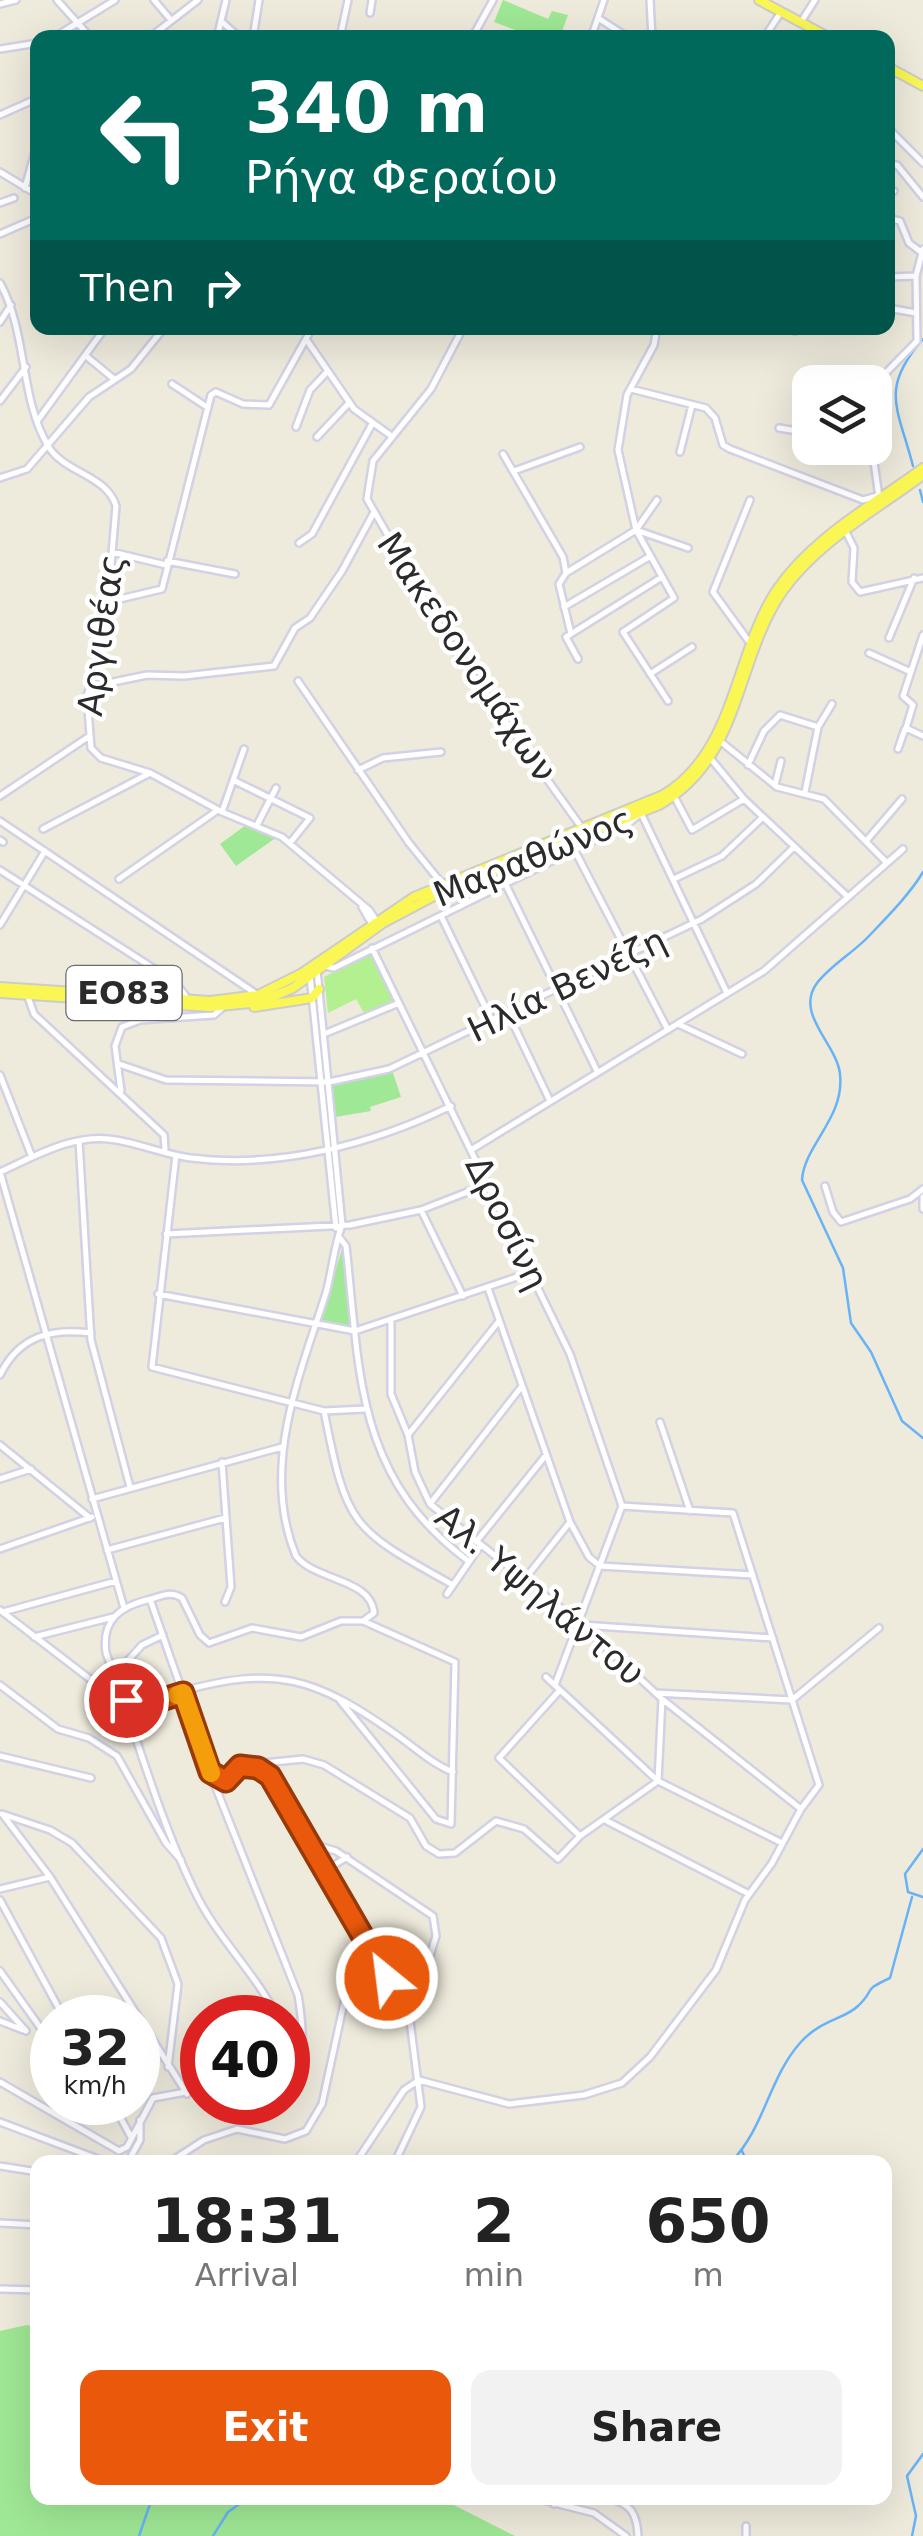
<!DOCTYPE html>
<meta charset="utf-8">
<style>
:root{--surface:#fff;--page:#f2f2f2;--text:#222;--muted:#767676;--accent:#ea580c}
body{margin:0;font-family:"DejaVu Sans",sans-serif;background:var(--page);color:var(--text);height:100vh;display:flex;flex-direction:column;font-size:38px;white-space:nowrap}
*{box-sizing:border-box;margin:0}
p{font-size:32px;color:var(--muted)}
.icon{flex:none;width:55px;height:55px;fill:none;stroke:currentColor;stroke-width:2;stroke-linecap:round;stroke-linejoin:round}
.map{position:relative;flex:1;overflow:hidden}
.sheet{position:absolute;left:30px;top:2155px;width:862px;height:350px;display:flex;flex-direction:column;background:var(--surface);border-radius:20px;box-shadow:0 10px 40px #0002}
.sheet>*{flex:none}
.banner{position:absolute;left:30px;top:30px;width:865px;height:305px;border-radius:20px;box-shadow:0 10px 40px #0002;background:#00695c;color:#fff;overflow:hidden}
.buttons{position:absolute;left:792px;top:365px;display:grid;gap:20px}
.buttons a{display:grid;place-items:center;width:100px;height:100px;border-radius:20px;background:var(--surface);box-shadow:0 10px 40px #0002;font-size:50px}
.speed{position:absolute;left:30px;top:1995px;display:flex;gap:20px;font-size:50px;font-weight:700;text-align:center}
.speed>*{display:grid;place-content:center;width:130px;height:130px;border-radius:50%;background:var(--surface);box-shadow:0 10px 40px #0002;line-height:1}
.speed small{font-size:25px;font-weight:400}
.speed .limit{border:15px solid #d22;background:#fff;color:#111}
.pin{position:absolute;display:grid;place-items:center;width:85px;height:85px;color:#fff;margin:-42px;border:5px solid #fff;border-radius:50%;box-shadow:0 2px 10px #0007}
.me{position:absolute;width:110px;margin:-55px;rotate:331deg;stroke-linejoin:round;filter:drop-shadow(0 0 8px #0008)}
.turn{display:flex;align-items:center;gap:35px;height:210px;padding:0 50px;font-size:45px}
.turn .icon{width:130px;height:130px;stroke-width:2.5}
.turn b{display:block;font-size:70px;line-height:85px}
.then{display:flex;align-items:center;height:95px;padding:0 50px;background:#0003;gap:20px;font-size:38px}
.eta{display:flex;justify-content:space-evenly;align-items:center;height:170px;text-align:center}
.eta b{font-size:60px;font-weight:700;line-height:70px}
.action{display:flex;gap:20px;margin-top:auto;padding:20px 50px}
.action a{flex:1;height:115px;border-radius:20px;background:var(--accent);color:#fff;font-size:40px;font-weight:700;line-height:115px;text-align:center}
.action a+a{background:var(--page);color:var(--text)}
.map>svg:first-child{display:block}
.green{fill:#9fe895}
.pitch{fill:#b3f090}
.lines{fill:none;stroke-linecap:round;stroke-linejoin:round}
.stream{stroke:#68b3f7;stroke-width:2.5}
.minor-casing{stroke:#d2d1e5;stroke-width:10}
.major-casing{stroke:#ccc;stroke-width:12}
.minor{stroke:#fff;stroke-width:5}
.major{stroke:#faf754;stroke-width:8}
.route-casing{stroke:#983908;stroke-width:25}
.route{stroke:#ea580c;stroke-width:18}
.slow{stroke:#f59e0b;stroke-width:18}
.labels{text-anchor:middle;stroke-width:9;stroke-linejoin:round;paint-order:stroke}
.shield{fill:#fff;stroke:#6b6b6b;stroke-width:2.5}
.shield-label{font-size:32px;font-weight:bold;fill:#2b2b2b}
.street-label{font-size:35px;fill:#2b2b2b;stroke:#fff}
</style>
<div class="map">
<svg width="923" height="2536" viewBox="0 0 923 2536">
<rect width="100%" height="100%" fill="#eeeadc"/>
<path class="green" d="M503 0 548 19 552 11 568 15 560 37H534L494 22Z
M246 825 277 837 236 866 220 844Z
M392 1070 401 1097 370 1107 371 1111 335 1117 331 1084Z
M343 1246 351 1329 320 1321Z
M27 2325 37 2327 38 2498H440L515 2536H0V2331Z"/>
<path class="pitch" d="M372 953 394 1000 364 1013 356 999 328 1013 324 977Z"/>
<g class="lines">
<path class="stream" d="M913 466C898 408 879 389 923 339
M920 490 923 502
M923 872C910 894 887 917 869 936 853 953 831 965 817 983 794 1014 837 1044 840 1074 845 1118 804 1145 802 1180L843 1268 851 1323 871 1352 902 1421 923 1438
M923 1849 905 1874 908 1892 923 1897
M742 2151 747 2162
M731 2162C764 2129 769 2078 800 2043 820 2020 845 2019 858 2006 877 1988 860 1992 890 1978L912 1897
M139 2536 152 2498
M213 2536 228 2512 248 2498
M912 2536 916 2516 907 2476 923 2454"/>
<g class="minor-casing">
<path id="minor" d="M57 0 91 38
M154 0 171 20
M650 0 652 38
M0 4 16 0
M370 13 372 0
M598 18 629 38
M221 21 240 38
M801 22 815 0
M53 38 115 0
M149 38 198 0
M217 38 226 0
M253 38 259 0
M340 38 348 0
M472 38 493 0
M591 38 604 0
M764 38 781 12
M0 49 38 43
M0 115 38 98
M888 128 923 163
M888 165H897L923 197
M0 172 38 195
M25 188 38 141
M888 189 894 191
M0 203 14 198
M888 218 900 221 909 243 921 252
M0 234 32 220
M889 277 916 276
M0 283C28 334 19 396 48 446 64 473 107 475 116 506L105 637 87 696 91 748 101 758 150 773 222 812 282 837 369 910 378 923
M888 308 916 313
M0 322 11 305
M463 328 431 389 373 461 367 499 453 648 582 828
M657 328 654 345 627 395 618 450 636 530 674 598 623 632 668 701
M795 331 796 328
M306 339 354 409 390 435
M86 356 114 379
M172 384 207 407
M875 384 917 341 916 276 923 249
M631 389 706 408 715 418 723 445 730 449 863 500 877 496
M0 401 26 367
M38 420 105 328
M296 427 310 390 326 373
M779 428 810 433
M317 437 349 403
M872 448 879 497
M680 452 692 405
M503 454 563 557 566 573 559 584 571 634
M514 471 580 447
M0 478 27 469 89 397 131 369 164 328
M636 530 688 548
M846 532 854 548 852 582 860 592 923 578
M299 543 312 534 372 424
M112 552 166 565
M167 561 235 574
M566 573 636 530 657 500
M107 602 162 589 211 395 216 392 243 404 269 405 312 328
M564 607 649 557
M923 635 903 696 913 705 906 728 923 736
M889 638 914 578
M750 643 713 592 750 500
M869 653 911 672
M578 659 566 637 662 577
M650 674 692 647
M298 681 409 843 443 885
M89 687 147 675 184 676 274 666 295 628 310 618 342 571 373 514
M720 741 777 787 824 799 887 863
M898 749 905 729
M711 759 744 799 847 896
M748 765 764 731 780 715 818 727
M358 770 383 758 441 752
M233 780 310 818 290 843
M775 785 781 761
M805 792 818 727 832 704
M0 796 88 737
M674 796 692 830 744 799
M222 812 244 749
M0 821 258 995
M257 825 276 788
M43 829 150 773
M0 840 3 842
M867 840 902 799
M575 851 668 1030
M0 870 175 982 188 999
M119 879 218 810
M674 879 722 856 763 817
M505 883 597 1071
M362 907 373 926
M441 916 492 1021
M0 925 45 851
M372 948 570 1354 622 1506
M325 966 334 968 629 823 641 813 727 993
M310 976 336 1228
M28 997 34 1014 164 1135 165 1150
M508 1013 550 1101
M678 1024 742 1054
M324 1034 399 1003
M119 1064 166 1080 329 1082 389 1069 702 919 756 884 794 847
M0 1075 32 1157
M121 1091 115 1046 122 1027 140 1020 214 1015 222 1008
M79 1141 91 1340 130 1487
M471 1150 764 971 903 849
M176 1155 152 1367 324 1411 365 1409
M825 1186 833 1212 841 1222 910 1199 923 1189
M923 1197V1209
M421 1210 463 1296
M166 1234 350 1225 421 1210 488 1184
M339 1237 346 1246C360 1372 355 1476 467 1560
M488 1288 570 1522 589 1557 600 1566 753 1575
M158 1294 355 1331 532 1272
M391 1322V1394L408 1435 415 1472 430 1504 582 1625 662 1699 801 1809 772 1863 745 1900 716 1970 650 2057 622 2083 584 2095 509 2104 419 2080
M0 1375C19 1336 51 1328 91 1333
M324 1411C347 1527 350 1528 453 1585
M660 1422 690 1511
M408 1435 499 1321
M0 1445 90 1518
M222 1462 231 1587 225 1602
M0 1479 31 1469
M92 1499 282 1447
M430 1504 522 1386
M622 1506 733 1513 819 1785 801 1809
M476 1542 546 1455
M0 1549 92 1517
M107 1550 225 1518
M524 1580 570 1522
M447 1594 480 1546
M150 1599 214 1783 298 1995C303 2024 307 2068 288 2092
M124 1608 0 1172C35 1156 76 1132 116 1140 141 1144 166 1155 191 1158 278 1169 373 1144 451 1106
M0 1610 90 1679
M3 1612 116 1581
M582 1625 773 1638
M34 1637 113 1617
M114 1676 142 1645 163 1635
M546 1677 658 1781 782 1843
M0 1685 58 1729 89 1738 117 1756 166 1843 181 1860
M555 1685 622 1506
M560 1690 499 1758 580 1836 658 1781 662 1699
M183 1691C277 1665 315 1678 394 1733 413 1746 432 1764 453 1772
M655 1693 792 1700 879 1628
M122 1696 138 1706 183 1693
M338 1698 436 1819 451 1824 455 1662 363 1621
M0 1756 91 1778
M243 1765 303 1759 324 1765 410 1818 426 1846 439 1854 455 1853 496 1821 524 1829 558 1859 580 1836
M211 1773 226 1781 240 1766 263 1770 273 1779 410 2021 421 2107 395 2162
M2 1814 50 1830 72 1843 161 1938 178 1984 168 2067
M3 1815 50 1877 187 2094
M605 1820 749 1894
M309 1843 336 1851 433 1916 436 1936 410 2021
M325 1871 347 1857
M0 1889 50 1877
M0 1900 64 2018
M0 1971 52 2044
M0 2002 26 2031
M278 2018C255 1972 216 1937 194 1890 157 1814 136 1732 106 1653 101 1619 121 1606 151 1599 164 1595 171 1591 182 1598L200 1635 209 1643 252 1628 301 1637 341 1621H363L374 1613C371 1578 315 1581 296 1556 260 1469 299 1377 326 1293 332 1271 334 1246 342 1225L317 970
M0 2021 23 2030
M288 2053V2063
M0 2082 119 2151 127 2147 153 2098 202 2089
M112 2102 131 2137
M0 2122 106 2162
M128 2162 140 2140V2120
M170 2162 204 2140 237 2129 285 2139 306 2131 322 2104 360 1929
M356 2162 404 2090 419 2080
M0 2166 38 2172
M0 2223 38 2225
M0 2289 38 2290
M535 2498 594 2513 626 2536
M608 2498C630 2503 637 2513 638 2536
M554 2504 562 2498
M746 2526V2536"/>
</g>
<g class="major-casing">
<path id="major" d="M759 0 830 38
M888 67 923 86
M0 987 210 1001 258 995 302 973 414 897 663 795C735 753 734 655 776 591 810 539 874 504 923 468
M0 993 210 1007 260 1002 293 988 383 923 436 895 659 805C742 758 734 663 782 592 816 543 876 510 923 475
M254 1007 312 998 319 989"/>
</g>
<use href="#minor" class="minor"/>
<use href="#major" class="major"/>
</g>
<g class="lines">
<g class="route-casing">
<path id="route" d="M126 1700 142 1706 183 1693 210 1772 226 1781 240 1766 258 1768 270 1776 387 1978"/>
</g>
<use href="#route" class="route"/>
<path class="slow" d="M177 1695 183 1693 211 1773"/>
</g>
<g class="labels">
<rect class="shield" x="66.5" y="966" width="115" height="54" rx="8"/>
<g class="shield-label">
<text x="124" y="1004">ΕΟ83</text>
</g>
<g class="street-label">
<text transform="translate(101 635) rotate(-82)" y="12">Αργιθέας</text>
<text transform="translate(467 657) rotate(56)" y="12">Μακεδονομάχων</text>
<text transform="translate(533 857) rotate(-22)" y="12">Μαραθώνος</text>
<text transform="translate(567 985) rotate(-26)" y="12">Ηλία Βενέζη</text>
<text transform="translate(507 1223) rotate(64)" y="12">Δροσίνη</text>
<text transform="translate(540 1595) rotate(40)" y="12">Αλ. Υψηλάντου</text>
</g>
</g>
</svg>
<div class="buttons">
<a><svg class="icon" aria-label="layers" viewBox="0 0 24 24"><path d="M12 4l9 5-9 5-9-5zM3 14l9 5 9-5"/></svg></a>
</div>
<div class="speed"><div>32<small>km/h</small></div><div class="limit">40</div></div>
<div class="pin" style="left:126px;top:1700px;background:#d93025"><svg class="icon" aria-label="arrive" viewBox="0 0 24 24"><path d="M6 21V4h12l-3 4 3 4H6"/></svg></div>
<svg class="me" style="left:387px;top:1978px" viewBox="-20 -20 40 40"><circle r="17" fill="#ea580c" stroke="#fff" stroke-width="3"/><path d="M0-11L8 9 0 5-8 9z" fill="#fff"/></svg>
<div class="banner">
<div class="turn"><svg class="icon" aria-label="left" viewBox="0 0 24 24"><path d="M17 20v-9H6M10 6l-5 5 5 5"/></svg><div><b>340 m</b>Ρήγα Φεραίου</div></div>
<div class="then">Then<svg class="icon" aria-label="right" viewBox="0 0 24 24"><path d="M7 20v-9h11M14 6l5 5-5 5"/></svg></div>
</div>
<section class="sheet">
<div class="eta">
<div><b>18:31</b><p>Arrival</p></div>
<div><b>2</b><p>min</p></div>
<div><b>650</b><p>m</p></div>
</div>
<div class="action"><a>Exit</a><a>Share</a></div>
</section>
</div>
